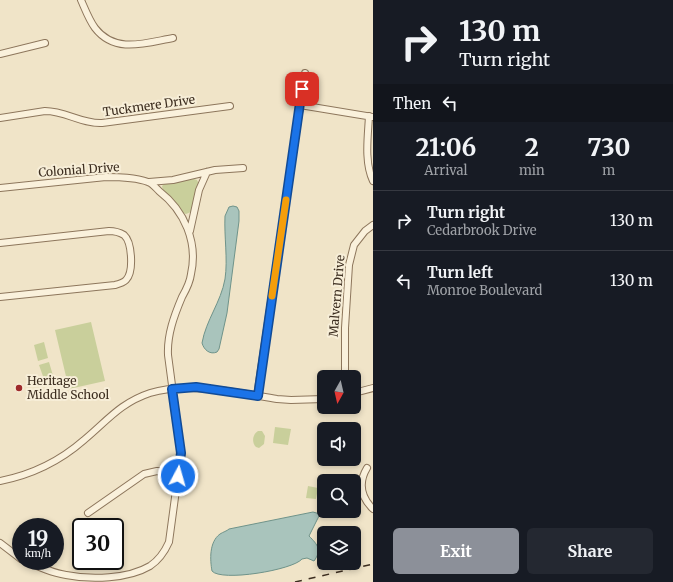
<!DOCTYPE html>
<style>
:root{--surface:#171b24;--page:#242831;--text:#f1f3f6;--muted:#9ea1a6;--line:#363941;--accent:#8c9099}
body{margin:0;font-family:Merriweather,serif;background:var(--page);color:var(--text);height:100vh;display:flex;flex-direction:column;font-size:15px;white-space:nowrap}
*{box-sizing:border-box;margin:0}
p{font-size:13px;color:var(--muted)}
.icon{flex:none;width:22px;height:22px;fill:none;stroke:currentColor;stroke-width:2;stroke-linecap:round;stroke-linejoin:round}
.map{position:relative;flex:1;overflow:hidden}
.side{display:flex;flex-direction:column;background:var(--surface);width:300px}
.side>*{flex:none}
.guide{background:#171b24;color:var(--text);overflow:hidden}
.needle{width:26px;rotate:188deg}
.controls{position:absolute;left:317px;top:370px;display:grid;gap:8px}
.controls a{display:grid;place-items:center;width:44px;height:44px;border-radius:6px;background:var(--surface);box-shadow:0 2px 6px #0003;font-size:20px}
.speed{position:absolute;left:12px;top:518px;display:flex;gap:8px;font-size:20px;font-weight:700;text-align:center}
.speed>*{display:grid;place-content:center;width:52px;height:52px;border-radius:50%;background:var(--surface);box-shadow:0 2px 6px #0003;line-height:1}
.speed small{font-size:10px;font-weight:400}
.speed .limit{border:2px solid #111;border-radius:6px;background:#fff;color:#111}
.pin{position:absolute;display:grid;place-items:center;width:34px;height:34px;color:#fff;margin:-17px;border-radius:8px;box-shadow:0 2px 6px #0006}
.me{position:absolute;width:44px;margin:-22px;rotate:6deg;stroke-linejoin:round;filter:drop-shadow(0 0 3px #0008)}
.turn{display:flex;align-items:center;gap:14px;height:84px;padding:0 20px;font-size:18px}
.turn .icon{width:52px;height:52px;stroke-width:2.5}
.turn b{display:block;font-size:28px;line-height:34px}
.then{display:flex;align-items:center;height:38px;padding:0 20px;background:#0003;gap:8px;font-size:15px}
.eta{display:flex;justify-content:space-evenly;align-items:center;height:68px;text-align:center}
.eta b{font-size:24px;font-weight:700;line-height:28px}
.button{display:flex;gap:8px;margin-top:auto;padding:8px 20px}
.button a{flex:1;height:46px;border-radius:6px;background:var(--accent);color:#fff;font-size:16px;font-weight:700;line-height:46px;text-align:center}
.button a+a{background:var(--page);color:var(--text)}
ul{padding:0;list-style:none}
li{display:flex;align-items:center;gap:12px;height:60px;padding:0 20px;border-top:1px solid var(--line)}
li div{flex:1}
li b{display:block;font-size:15px}
li em{font-style:normal}
main{display:flex;flex:1;min-height:0}
.map>svg:first-child{display:block}
.green{fill:#c9cf9b}
.water{fill:#a9c4bc;stroke:#6f938a}
.lines{fill:none;stroke-linecap:round;stroke-linejoin:round}
.minor-casing{stroke:#8d765c;stroke-width:8}
.minor{stroke:#faf1dc;stroke-width:6}
.rail{stroke:#3d2e20;stroke-width:1.5;stroke-dasharray:7 7;stroke-linecap:butt}
.route-casing{stroke:#114b97;stroke-width:10}
.route{stroke:#1a73e8;stroke-width:7}
.slow{stroke:#f59e0b;stroke-width:7}
.poi-dot{fill:#9e2a2b;stroke:#f7eed8;stroke-width:1.5}
.labels{text-anchor:middle;stroke-width:4;stroke-linejoin:round;paint-order:stroke}
.street-label{font-size:12px;fill:#3d2e20;stroke:#f7eed8}
.poi-label{font-size:12px;fill:#3d2e20;stroke:#f7eed8;text-anchor:start}
</style>
<main>
<div class="map">
<svg width="373" height="582" viewBox="0 0 373 582">
<rect width="100%" height="100%" fill="#f0e4c8"/>
<path class="green" d="M194 179 197 180 199 184 191 212 186 214 183 213 163 191 162 186 165 183Z
M91 322 105 381 69 389 55 330Z
M44 342 48 358 38 361 34 345Z
M49 362 54 379 45 382 39 365Z
M275 427 291 429 288 445 273 443Z
M258 431H262L265 436 264 444 259 448 256 447C251 442 253 434 258 431Z
M308 486 318 488 316 499 306 498Z"/>
<path class="water" d="M233 206 237 207 239 211V221L227 313 219 349 217 352C210 355 204 350 202 343 206 320 221 302 225 279 228 259 224 237 225 216L229 207Z
M313 512 320 514 309 536C318 545 322 550 314 561L307 558 302 559C293 570 221 582 212 571 210 560 209 542 220 534 223 532 227 531 229 529Z"/>
<g class="lines">
<g class="minor-casing">
<path id="minor" d="M81 0C85 9 89 20 95 28 115 54 145 43 173 38
M0 54 45 43
M300 105 373 117
M369 116C368 136 364 162 373 181
M0 118 45 111C66 111 81 124 102 123L230 106
M149 182 173 180 215 170 243 168
M0 188 106 177C119 177 135 177 148 182 152 183 156 188 159 191 185 211 198 243 191 274 190 283 186 290 182 297 174 316 167 335 168 355L181 453 169 542C165 551 159 560 150 566 128 579 91 580 66 575 52 573 39 567 26 561
M190 231 199 190 207 172
M0 243 109 231C115 231 119 232 124 235 132 242 134 272 126 280 123 283 119 284 115 285L0 297
M345 377V328L349 265 354 245 365 231 373 225
M354 393 373 388
M257 396 305 73
M367 468C358 483 361 497 373 509
M0 481C31 475 60 461 84 440 107 421 120 403 150 393 188 381 239 393 277 399L291 400 324 399
M88 513 144 474 157 471 179 472
M0 543 21 559"/>
</g>
<use href="#minor" class="minor"/>
<path class="rail" d="M295 582 373 564"/>
</g>
<g class="lines">
<g class="route-casing">
<path id="route" d="M178 476 181 453 172 389 196 387 258 396 302 89"/>
</g>
<use href="#route" class="route"/>
<path class="slow" d="M272 296 286 200"/>
</g>
<circle class="poi-dot" cx="19" cy="388" r="4"/>
<g class="labels">
<g class="street-label">
<text transform="translate(149 106) rotate(-8)" y="4">Tuckmere Drive</text>
<text transform="translate(79 170) rotate(-4)" y="4">Colonial Drive</text>
<text transform="translate(337 296) rotate(-85)" y="4">Malvern Drive</text>
</g>
<g class="poi-label">
<text x="27" y="385">Heritage<tspan x="27" dy="14">Middle School</tspan></text>
</g>
</g>
</svg>
<div class="controls">
<a><svg class="needle" viewBox="-14 -14 28 28"><path d="M0-13l5 13h-10z" fill="#e53935"/><path d="M0 13l5-13h-10z" fill="#9ea1a6"/></svg></a>
<a><svg class="icon" aria-label="sound" viewBox="0 0 24 24"><path d="M4 9h4l5-4v14l-5-4H4zM17 9q2 3 0 6"/></svg></a>
<a><svg class="icon" aria-label="search" viewBox="0 0 24 24"><circle cx="10" cy="10" r="6"/><path d="M15 15l6 6"/></svg></a>
<a><svg class="icon" aria-label="layers" viewBox="0 0 24 24"><path d="M12 4l9 5-9 5-9-5zM3 14l9 5 9-5"/></svg></a>
</div>
<div class="speed"><div>19<small>km/h</small></div><div class="limit">30</div></div>
<div class="pin" style="left:302px;top:89px;background:#d93025"><svg class="icon" aria-label="arrive" viewBox="0 0 24 24"><path d="M6 21V4h12l-3 4 3 4H6"/></svg></div>
<svg class="me" style="left:178px;top:476px" viewBox="-20 -20 40 40"><circle r="17" fill="#1a73e8" stroke="#fff" stroke-width="3"/><path d="M0-11L8 9 0 5-8 9z" fill="#fff"/></svg>
</div>
<section class="side">
<div class="guide">
<div class="turn"><svg class="icon" aria-label="right" viewBox="0 0 24 24"><path d="M7 20v-9h11M14 6l5 5-5 5"/></svg><div><b>130 m</b>Turn right</div></div>
<div class="then">Then<svg class="icon" aria-label="left" viewBox="0 0 24 24"><path d="M17 20v-9H6M10 6l-5 5 5 5"/></svg></div>
</div>
<div class="eta">
<div><b>21:06</b><p>Arrival</p></div>
<div><b>2</b><p>min</p></div>
<div><b>730</b><p>m</p></div>
</div>
<ul>
<li><svg class="icon" aria-label="right" viewBox="0 0 24 24"><path d="M7 20v-9h11M14 6l5 5-5 5"/></svg><div><b>Turn right</b><p>Cedarbrook Drive</p></div><em>130 m</em></li>
<li><svg class="icon" aria-label="left" viewBox="0 0 24 24"><path d="M17 20v-9H6M10 6l-5 5 5 5"/></svg><div><b>Turn left</b><p>Monroe Boulevard</p></div><em>130 m</em></li>
</ul>
<div class="button"><a>Exit</a><a>Share</a></div>
</section>
</main>
